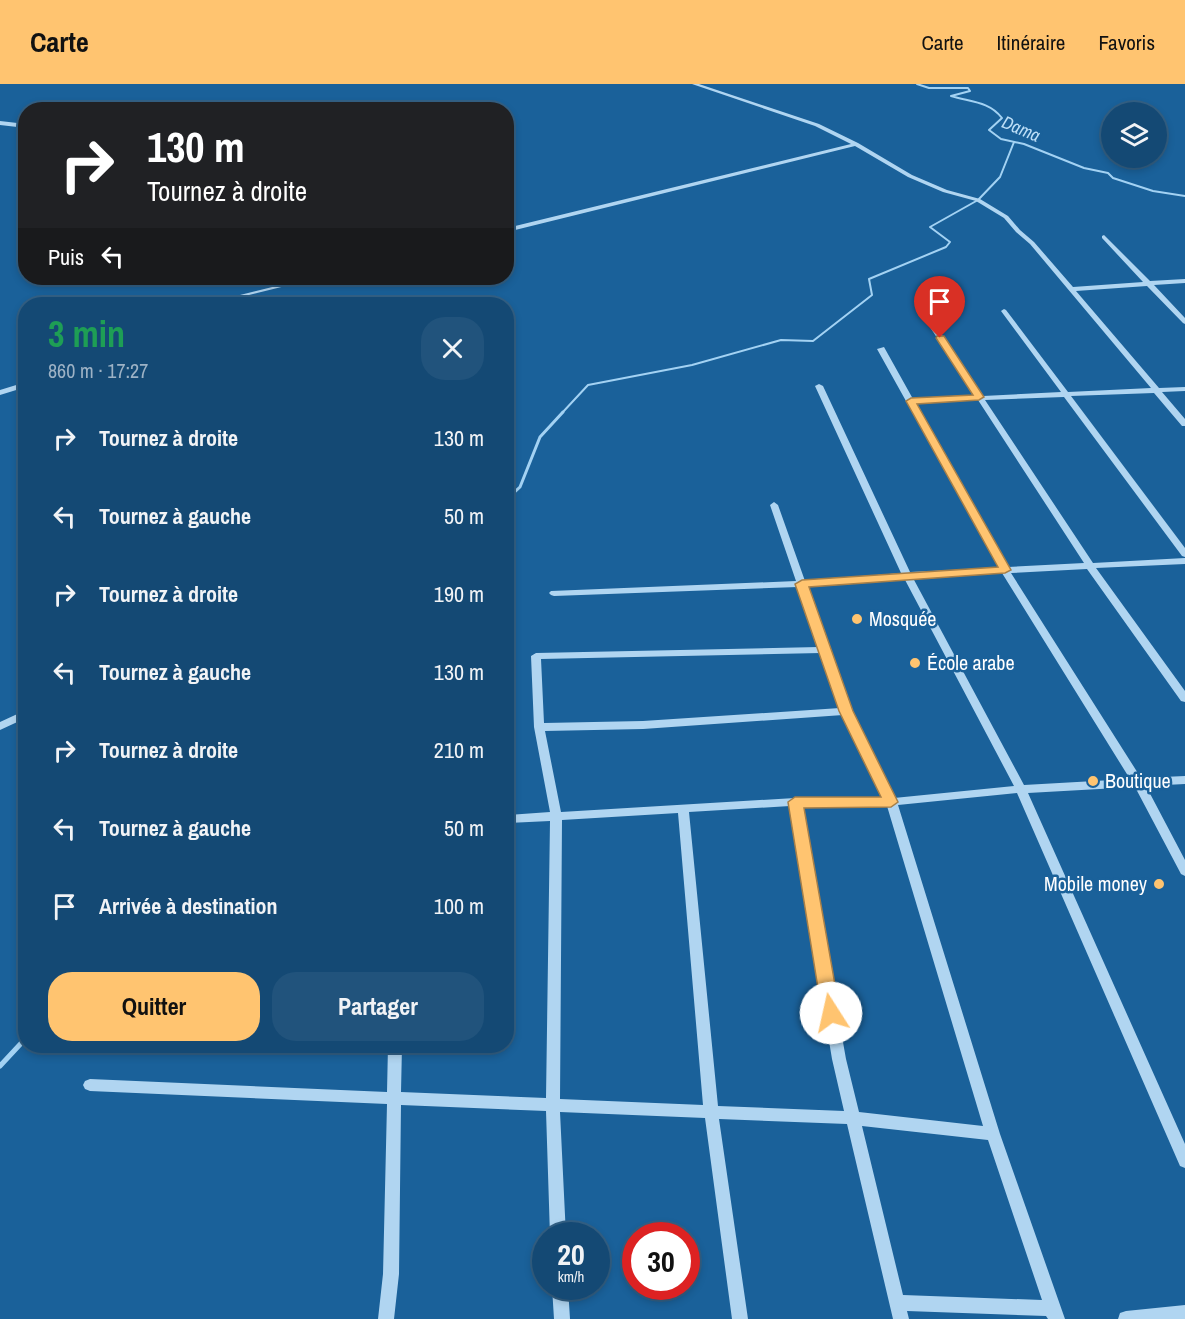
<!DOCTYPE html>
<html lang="fr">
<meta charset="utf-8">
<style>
:root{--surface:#144974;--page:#21537c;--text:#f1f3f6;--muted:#9db2c5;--line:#336186;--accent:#ffc470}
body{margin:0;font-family:"Archivo Narrow",sans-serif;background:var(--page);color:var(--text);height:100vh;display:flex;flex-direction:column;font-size:22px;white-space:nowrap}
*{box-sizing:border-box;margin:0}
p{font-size:20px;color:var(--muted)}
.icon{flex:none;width:33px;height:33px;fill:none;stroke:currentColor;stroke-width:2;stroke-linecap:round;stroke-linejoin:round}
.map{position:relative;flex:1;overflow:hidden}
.side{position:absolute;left:18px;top:213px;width:496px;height:756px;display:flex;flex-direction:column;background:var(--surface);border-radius:24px;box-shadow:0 3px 9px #0003,0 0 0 2px var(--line)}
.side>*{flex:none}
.guide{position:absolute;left:18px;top:18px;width:496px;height:183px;border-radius:24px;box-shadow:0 3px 9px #0003,0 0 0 2px var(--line);background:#202124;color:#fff;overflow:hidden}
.fabs{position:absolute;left:1101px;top:18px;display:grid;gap:12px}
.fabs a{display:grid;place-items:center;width:66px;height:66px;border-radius:50%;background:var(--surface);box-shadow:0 3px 9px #0003,0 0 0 2px var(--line);font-size:30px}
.speed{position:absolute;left:532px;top:1138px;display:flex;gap:12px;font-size:30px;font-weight:700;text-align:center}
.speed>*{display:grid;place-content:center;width:78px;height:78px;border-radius:50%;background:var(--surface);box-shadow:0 3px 9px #0003,0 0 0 2px var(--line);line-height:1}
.speed small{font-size:15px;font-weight:400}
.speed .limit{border:9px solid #d22;background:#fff;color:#111}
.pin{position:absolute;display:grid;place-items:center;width:51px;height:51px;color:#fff;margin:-62px -26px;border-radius:50% 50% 50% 0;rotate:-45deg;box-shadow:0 0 6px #0007}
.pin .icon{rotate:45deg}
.me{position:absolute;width:66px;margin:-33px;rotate:350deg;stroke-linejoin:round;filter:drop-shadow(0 0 4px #0008)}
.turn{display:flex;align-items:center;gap:21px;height:126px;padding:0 30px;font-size:27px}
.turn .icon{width:78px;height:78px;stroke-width:2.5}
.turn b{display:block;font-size:42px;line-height:51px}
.then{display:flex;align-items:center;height:57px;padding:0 30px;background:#0003;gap:12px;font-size:22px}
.round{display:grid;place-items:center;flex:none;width:63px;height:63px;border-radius:24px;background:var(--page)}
.summary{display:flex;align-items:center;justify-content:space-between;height:102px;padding:0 30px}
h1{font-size:36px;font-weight:800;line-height:45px;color:#1e9e55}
.action{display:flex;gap:12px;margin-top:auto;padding:12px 30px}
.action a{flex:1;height:69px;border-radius:24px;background:var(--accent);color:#111;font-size:24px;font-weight:800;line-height:69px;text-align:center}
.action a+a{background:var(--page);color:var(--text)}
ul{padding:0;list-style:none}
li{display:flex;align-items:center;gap:18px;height:78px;padding:0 30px}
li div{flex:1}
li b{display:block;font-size:22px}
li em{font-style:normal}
header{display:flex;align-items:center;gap:36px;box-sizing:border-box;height:84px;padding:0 30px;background:var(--accent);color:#111}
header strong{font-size:28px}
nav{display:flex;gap:33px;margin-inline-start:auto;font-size:21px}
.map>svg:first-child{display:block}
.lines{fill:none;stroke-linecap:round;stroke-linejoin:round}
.stream-far2{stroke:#a3d2f3;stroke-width:2}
.stream-far1{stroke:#a3d2f3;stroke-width:3}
.stream{stroke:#a3d2f3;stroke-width:5}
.minor{fill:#b0d5f1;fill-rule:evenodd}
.route{fill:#ffc470;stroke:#a67f49;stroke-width:1.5}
.poi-dot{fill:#ffc470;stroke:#1a619a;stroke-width:2}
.labels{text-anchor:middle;stroke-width:5;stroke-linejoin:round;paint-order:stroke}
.far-water-label{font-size:18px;font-style:italic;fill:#bcdef7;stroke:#1a619a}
.poi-label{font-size:20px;fill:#fff;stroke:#1a619a;text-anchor:start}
</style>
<header>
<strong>Carte</strong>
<nav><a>Carte</a><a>Itinéraire</a><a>Favoris</a></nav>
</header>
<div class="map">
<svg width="1185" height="1235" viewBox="0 0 1185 1235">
<rect width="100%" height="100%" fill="#1a619a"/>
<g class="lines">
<path class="stream-far2" d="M917 0 929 4H968L970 7 951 12C970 18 989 17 1002 34L989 46 1001 55 1024 60 1084 84 1108 89 1113 94 1153 107 1185 112
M562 329 588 301 692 281 781 256 813 257 872 211 869 195 946 163 950 158 930 143 978 116 1000 93 1014 58"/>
<path class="stream-far1" d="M507 415 520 403 540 353 563 328"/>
<path class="stream" d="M0 982 26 954"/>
<path class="minor" d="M692 0H699L819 40 858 59 912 91 947 106 980 115 1008 132 1020 146 1034 158 1073 203 1143 198 1102 154V152L1104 151 1150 197 1185 195V199L1154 201 1185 234V240L1183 239 1147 202 1076 207 1159 304 1185 303V307L1162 308 1185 335V342H1182L1154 309 1071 312 1185 464V473L1182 472 1064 313 985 316 1093 479 1185 474V480L1096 484 1185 607V618L1181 617 1087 485 1011 489 1141 694 1185 692V700L1146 702 1185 776V792L1181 790 1135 703 1028 709 1185 1060V1084L1180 1082 1017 709 898 721 1000 1050 1065 1235H1048L1046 1232 907 1227 909 1235H893L847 1040 719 1035 748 1235H732L705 1034 560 1028 566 1152H550L546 1027 401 1021 399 1190 394 1235H378L383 1190 387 1020 90 1007 85 1005 83 1001 85 997 90 995 387 1008 388 962H402L401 1008 546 1014 550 737 507 739V731L550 728 534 643 531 572 536 569 819 563 798 503 554 512 551 511 549 509 551 507 796 497 770 421 774 418 778 421 805 497 901 489 815 302 819 300 823 302 910 488 999 484 877 265 884 263 913 315 975 312 924 234 926 233H930L983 312 1061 308 1001 227 1004 225 1006 226 1068 308 1151 304 1030 160 1016 148 1004 134 976 117 943 108 908 93 855 62 507 148V144L851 60 815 42ZM978 316 1084 479 1008 483 915 319ZM1002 489 1130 695 1024 701 913 494ZM904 494 1014 702 894 714 851 627 807 502ZM821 569 840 624 643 637 544 639 541 575ZM843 631 883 714H795L561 728 545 647 643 645ZM790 722 832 975 844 1027 718 1022 689 728ZM801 722H887L983 1042 859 1028 846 975ZM678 729 703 1021 560 1015 562 736ZM862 1042 988 1056 1042 1216 903 1211Z
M0 37 26 40V44L0 41Z
M309 194H318L213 220H204Z
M26 298V303L0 311V306Z
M26 626V634L0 646V638Z
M552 1203H568L570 1235H554Z
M1185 1221V1235H1118L1120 1229 1126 1227Z"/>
</g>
<path class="route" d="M937 252H944L984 313 979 316 917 320 1011 486 1005 489 809 503 853 627 898 718 891 723 804 724 840 929 837 934 831 936 825 934 822 929 788 718 795 713H881L839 627 795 500 802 496 998 483 906 317 911 314 973 311 936 254Z"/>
<g class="poi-dot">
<circle cx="857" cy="535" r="6"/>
<circle cx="915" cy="579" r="6"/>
<circle cx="1093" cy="697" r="6"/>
<circle cx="1159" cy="800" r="6"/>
</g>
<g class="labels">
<g class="far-water-label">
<text transform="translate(1021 45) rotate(23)" y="6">Dama</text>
</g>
<g class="poi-label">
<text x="869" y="542">Mosquée</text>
<text x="927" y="586">École arabe</text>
<text x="1105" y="704">Boutique</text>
<text x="1147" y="807" text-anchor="end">Mobile money</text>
</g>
</g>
</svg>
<div class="fabs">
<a><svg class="icon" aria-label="layers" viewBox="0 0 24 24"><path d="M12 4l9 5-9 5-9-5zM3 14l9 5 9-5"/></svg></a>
</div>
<div class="speed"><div>20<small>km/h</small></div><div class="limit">30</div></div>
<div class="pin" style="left:940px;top:254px;background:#d93025"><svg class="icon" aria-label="arrive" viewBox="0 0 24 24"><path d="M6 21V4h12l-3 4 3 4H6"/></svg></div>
<svg class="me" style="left:831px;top:929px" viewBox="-20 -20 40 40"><circle r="19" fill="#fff"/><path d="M0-13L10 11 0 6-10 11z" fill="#ffc470"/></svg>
<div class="guide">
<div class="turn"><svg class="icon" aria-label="right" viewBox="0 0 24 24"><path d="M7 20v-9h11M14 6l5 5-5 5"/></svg><div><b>130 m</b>Tournez à droite</div></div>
<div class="then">Puis<svg class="icon" aria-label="left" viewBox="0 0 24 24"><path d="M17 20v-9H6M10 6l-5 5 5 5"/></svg></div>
</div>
<section class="side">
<div class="summary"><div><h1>3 min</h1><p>860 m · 17:27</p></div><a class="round"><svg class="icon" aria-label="close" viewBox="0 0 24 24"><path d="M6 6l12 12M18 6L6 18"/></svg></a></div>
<ul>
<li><svg class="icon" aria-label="right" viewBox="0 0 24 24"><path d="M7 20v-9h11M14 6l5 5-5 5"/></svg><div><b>Tournez à droite</b></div><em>130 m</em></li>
<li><svg class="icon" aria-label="left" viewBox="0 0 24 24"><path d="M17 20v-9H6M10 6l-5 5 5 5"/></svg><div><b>Tournez à gauche</b></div><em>50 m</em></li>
<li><svg class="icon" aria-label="right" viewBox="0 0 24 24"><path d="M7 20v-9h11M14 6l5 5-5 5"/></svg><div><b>Tournez à droite</b></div><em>190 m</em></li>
<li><svg class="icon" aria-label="left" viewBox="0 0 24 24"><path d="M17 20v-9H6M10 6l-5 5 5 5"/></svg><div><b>Tournez à gauche</b></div><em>130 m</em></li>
<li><svg class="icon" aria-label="right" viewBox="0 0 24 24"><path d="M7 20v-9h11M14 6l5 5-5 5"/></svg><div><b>Tournez à droite</b></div><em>210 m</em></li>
<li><svg class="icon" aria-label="left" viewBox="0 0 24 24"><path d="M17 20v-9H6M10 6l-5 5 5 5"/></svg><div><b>Tournez à gauche</b></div><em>50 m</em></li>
<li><svg class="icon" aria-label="arrive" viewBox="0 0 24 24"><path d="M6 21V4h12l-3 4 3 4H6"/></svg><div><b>Arrivée à destination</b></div><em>100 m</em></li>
</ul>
<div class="action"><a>Quitter</a><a>Partager</a></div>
</section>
</div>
